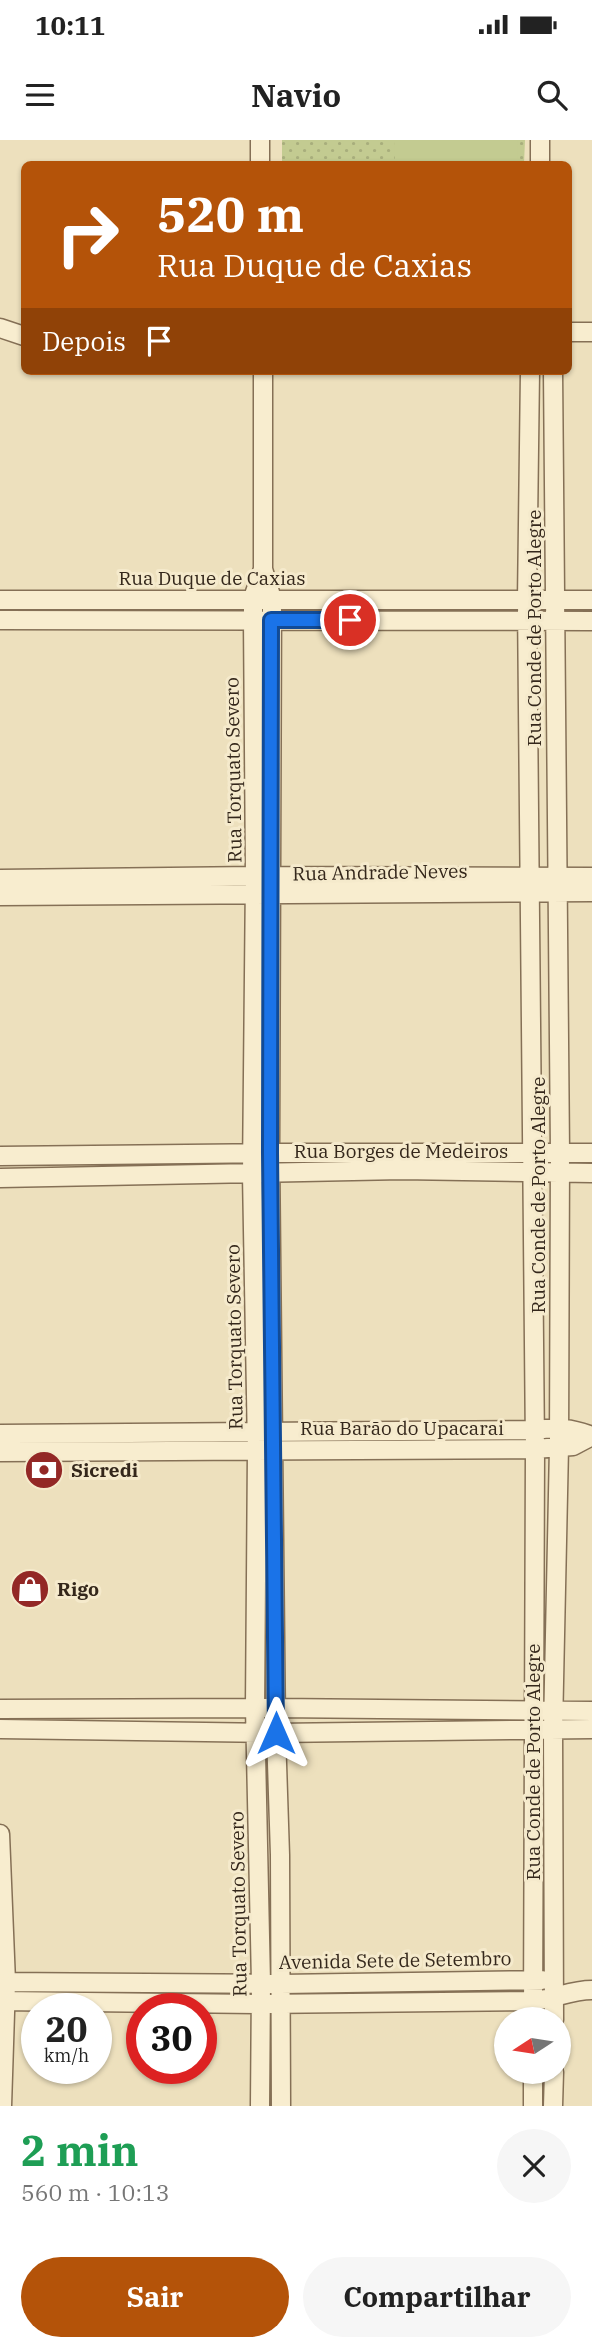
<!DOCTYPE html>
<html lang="pt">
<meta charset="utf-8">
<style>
:root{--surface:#fff;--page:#f6f6f6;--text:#222;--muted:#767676;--accent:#b45309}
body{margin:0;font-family:"IBM Plex Serif",serif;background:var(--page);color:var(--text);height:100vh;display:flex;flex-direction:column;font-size:26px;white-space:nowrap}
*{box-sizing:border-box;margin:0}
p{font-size:23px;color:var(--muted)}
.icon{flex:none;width:38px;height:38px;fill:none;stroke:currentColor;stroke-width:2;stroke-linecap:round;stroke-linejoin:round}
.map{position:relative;height:1966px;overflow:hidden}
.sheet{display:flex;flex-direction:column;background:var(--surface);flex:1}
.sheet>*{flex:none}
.hud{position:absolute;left:21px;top:21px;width:551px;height:214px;border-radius:10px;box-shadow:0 2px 5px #0004;background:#b45309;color:#fff;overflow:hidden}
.needle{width:46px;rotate:258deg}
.tools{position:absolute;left:494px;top:1867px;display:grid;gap:14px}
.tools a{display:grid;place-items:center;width:77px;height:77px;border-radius:50%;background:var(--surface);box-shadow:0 2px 5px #0004;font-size:35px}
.speed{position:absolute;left:21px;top:1853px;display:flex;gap:14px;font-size:35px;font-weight:700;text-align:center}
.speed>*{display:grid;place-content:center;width:91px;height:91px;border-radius:50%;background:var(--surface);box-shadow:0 2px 5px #0004;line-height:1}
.speed small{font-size:18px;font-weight:400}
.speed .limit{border:10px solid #d22;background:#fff;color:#111}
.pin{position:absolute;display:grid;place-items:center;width:60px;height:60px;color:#fff;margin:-30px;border:4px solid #fff;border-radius:50%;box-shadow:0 2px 7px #0007}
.me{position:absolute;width:77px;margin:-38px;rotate:0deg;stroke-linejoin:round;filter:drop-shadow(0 0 5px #0008)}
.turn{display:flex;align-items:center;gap:24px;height:147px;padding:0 21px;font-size:32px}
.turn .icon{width:91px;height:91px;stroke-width:2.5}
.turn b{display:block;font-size:49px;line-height:60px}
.then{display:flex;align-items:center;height:66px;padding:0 21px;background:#0003;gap:14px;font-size:26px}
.round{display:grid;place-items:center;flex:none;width:74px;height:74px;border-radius:37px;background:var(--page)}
.headline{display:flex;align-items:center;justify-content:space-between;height:119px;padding:0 21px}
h1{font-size:42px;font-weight:700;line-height:52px;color:#1e9e55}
.action{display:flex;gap:14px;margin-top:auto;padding:14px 21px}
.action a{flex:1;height:80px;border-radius:42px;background:var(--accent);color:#fff;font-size:28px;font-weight:700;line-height:80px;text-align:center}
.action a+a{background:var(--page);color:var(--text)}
.status{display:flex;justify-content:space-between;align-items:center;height:49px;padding:0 35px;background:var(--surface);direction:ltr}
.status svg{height:19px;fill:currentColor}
header{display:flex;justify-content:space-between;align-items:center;height:91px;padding:0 21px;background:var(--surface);font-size:32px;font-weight:700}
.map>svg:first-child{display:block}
.grass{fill:url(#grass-dots)}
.green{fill:#c3cb91}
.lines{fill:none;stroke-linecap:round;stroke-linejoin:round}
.minor-casing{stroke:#857056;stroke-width:21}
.minor{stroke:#f8edcf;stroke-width:18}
.route-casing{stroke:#114b97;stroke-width:18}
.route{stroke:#1a73e8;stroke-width:12}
.labels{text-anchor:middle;stroke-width:6;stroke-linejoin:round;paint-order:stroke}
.street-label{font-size:19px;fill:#34271b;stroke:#f5eacc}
.poi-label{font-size:19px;font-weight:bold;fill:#34271b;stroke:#f5eacc;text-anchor:start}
</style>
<div class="status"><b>10:11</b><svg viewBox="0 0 49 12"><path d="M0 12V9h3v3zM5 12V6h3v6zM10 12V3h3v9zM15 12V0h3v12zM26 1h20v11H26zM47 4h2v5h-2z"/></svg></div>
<header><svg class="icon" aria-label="menu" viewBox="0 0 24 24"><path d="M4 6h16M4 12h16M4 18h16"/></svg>Navio<svg class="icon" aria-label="search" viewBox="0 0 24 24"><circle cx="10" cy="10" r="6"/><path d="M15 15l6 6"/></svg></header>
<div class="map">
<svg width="592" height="1966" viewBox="0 0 592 1966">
<defs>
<pattern id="grass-dots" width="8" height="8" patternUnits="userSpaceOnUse" patternTransform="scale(1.75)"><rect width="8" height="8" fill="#c3cb91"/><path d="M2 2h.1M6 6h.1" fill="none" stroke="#a8ae7c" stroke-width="1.8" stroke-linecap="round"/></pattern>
</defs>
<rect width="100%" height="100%" fill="#ede0bd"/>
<path class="grass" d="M282 0H525L524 24H282Z"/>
<path class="green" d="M394 0H517L518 24H395Z"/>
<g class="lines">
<g class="minor-casing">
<path id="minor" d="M260 0V24
M540 24V0
M0 188 24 196
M569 192H592
M263 231V429L272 459 270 1013 276 1593 280 1715 281 1966
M530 231 527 461 535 1309 533 1880
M553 231 560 1013 559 1307 553 1589 554 1880
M0 460H592
M0 480 592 481
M0 739 255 736 592 737
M0 756 592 752
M0 1016 270 1013H592
M0 1038 402 1030 592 1033
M0 1294 535 1290C557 1287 571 1288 592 1296
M0 1312 535 1309 573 1306 592 1296
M0 1569 276 1568 592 1571
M0 1589 276 1593 592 1589
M0 1694 6 1842 2 1966
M0 1842 281 1844 542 1840
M0 1861 261 1864 533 1861C554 1859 571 1850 592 1850
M260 1966 261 1843 255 1568 257 1310 252 1034 255 736 253 479V458L263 429
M533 1966V1932
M553 1966 554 1932"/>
</g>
<use href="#minor" class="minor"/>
</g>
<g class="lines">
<g class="route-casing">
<path id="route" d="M276 1593 270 1013 271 480H350"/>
</g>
<use href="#route" class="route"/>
</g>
<defs>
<g id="bank-disc" transform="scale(2.0125)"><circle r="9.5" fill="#932826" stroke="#f5eacc"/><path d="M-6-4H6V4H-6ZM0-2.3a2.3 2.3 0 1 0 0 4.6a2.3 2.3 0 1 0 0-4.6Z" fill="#fff"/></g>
<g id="shop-disc" transform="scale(2.0125)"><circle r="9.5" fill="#932826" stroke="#f5eacc"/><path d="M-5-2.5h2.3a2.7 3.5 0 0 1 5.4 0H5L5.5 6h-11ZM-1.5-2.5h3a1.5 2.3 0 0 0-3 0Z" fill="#fff"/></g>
</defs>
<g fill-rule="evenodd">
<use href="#bank-disc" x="44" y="1330"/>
<use href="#shop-disc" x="30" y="1449"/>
</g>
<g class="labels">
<g class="street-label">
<text x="212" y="445">Rua Duque de Caxias</text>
<text transform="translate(534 488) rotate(-90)" y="7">Rua Conde de Porto Alegre</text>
<text transform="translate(233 630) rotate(-91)" y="7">Rua Torquato Severo</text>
<text transform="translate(380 732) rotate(-1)" y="7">Rua Andrade Neves</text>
<text x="401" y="1018">Rua Borges de Medeiros</text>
<text transform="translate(538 1055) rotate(-90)" y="7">Rua Conde de Porto Alegre</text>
<text transform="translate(234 1197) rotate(-91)" y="7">Rua Torquato Severo</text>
<text x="402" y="1295">Rua Barão do Upacarai</text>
<text transform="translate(533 1622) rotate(-90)" y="7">Rua Conde de Porto Alegre</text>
<text transform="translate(238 1764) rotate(-91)" y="7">Rua Torquato Severo</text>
<text transform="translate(395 1820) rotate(-1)" y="7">Avenida Sete de Setembro</text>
</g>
<g class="poi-label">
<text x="71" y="1337">Sicredi</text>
<text x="57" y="1456">Rigo</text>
</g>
</g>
</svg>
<div class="tools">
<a><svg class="needle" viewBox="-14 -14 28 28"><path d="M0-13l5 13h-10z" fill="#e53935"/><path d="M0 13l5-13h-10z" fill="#767676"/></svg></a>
</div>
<div class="speed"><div>20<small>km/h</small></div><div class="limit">30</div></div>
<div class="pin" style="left:350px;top:480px;background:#d93025"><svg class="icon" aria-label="arrive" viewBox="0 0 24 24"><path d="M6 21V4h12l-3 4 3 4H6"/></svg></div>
<svg class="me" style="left:276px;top:1593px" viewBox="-20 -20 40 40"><path d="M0-17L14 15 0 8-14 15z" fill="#1a73e8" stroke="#fff" stroke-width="4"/></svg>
<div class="hud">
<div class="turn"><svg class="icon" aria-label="right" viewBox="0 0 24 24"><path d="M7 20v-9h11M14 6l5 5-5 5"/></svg><div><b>520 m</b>Rua Duque de Caxias</div></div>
<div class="then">Depois<svg class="icon" aria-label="arrive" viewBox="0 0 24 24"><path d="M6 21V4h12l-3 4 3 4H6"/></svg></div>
</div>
</div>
<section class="sheet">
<div class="headline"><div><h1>2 min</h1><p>560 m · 10:13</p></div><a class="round"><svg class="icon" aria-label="close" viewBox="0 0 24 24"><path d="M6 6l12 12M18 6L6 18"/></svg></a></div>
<div class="action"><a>Sair</a><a>Compartilhar</a></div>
</section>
